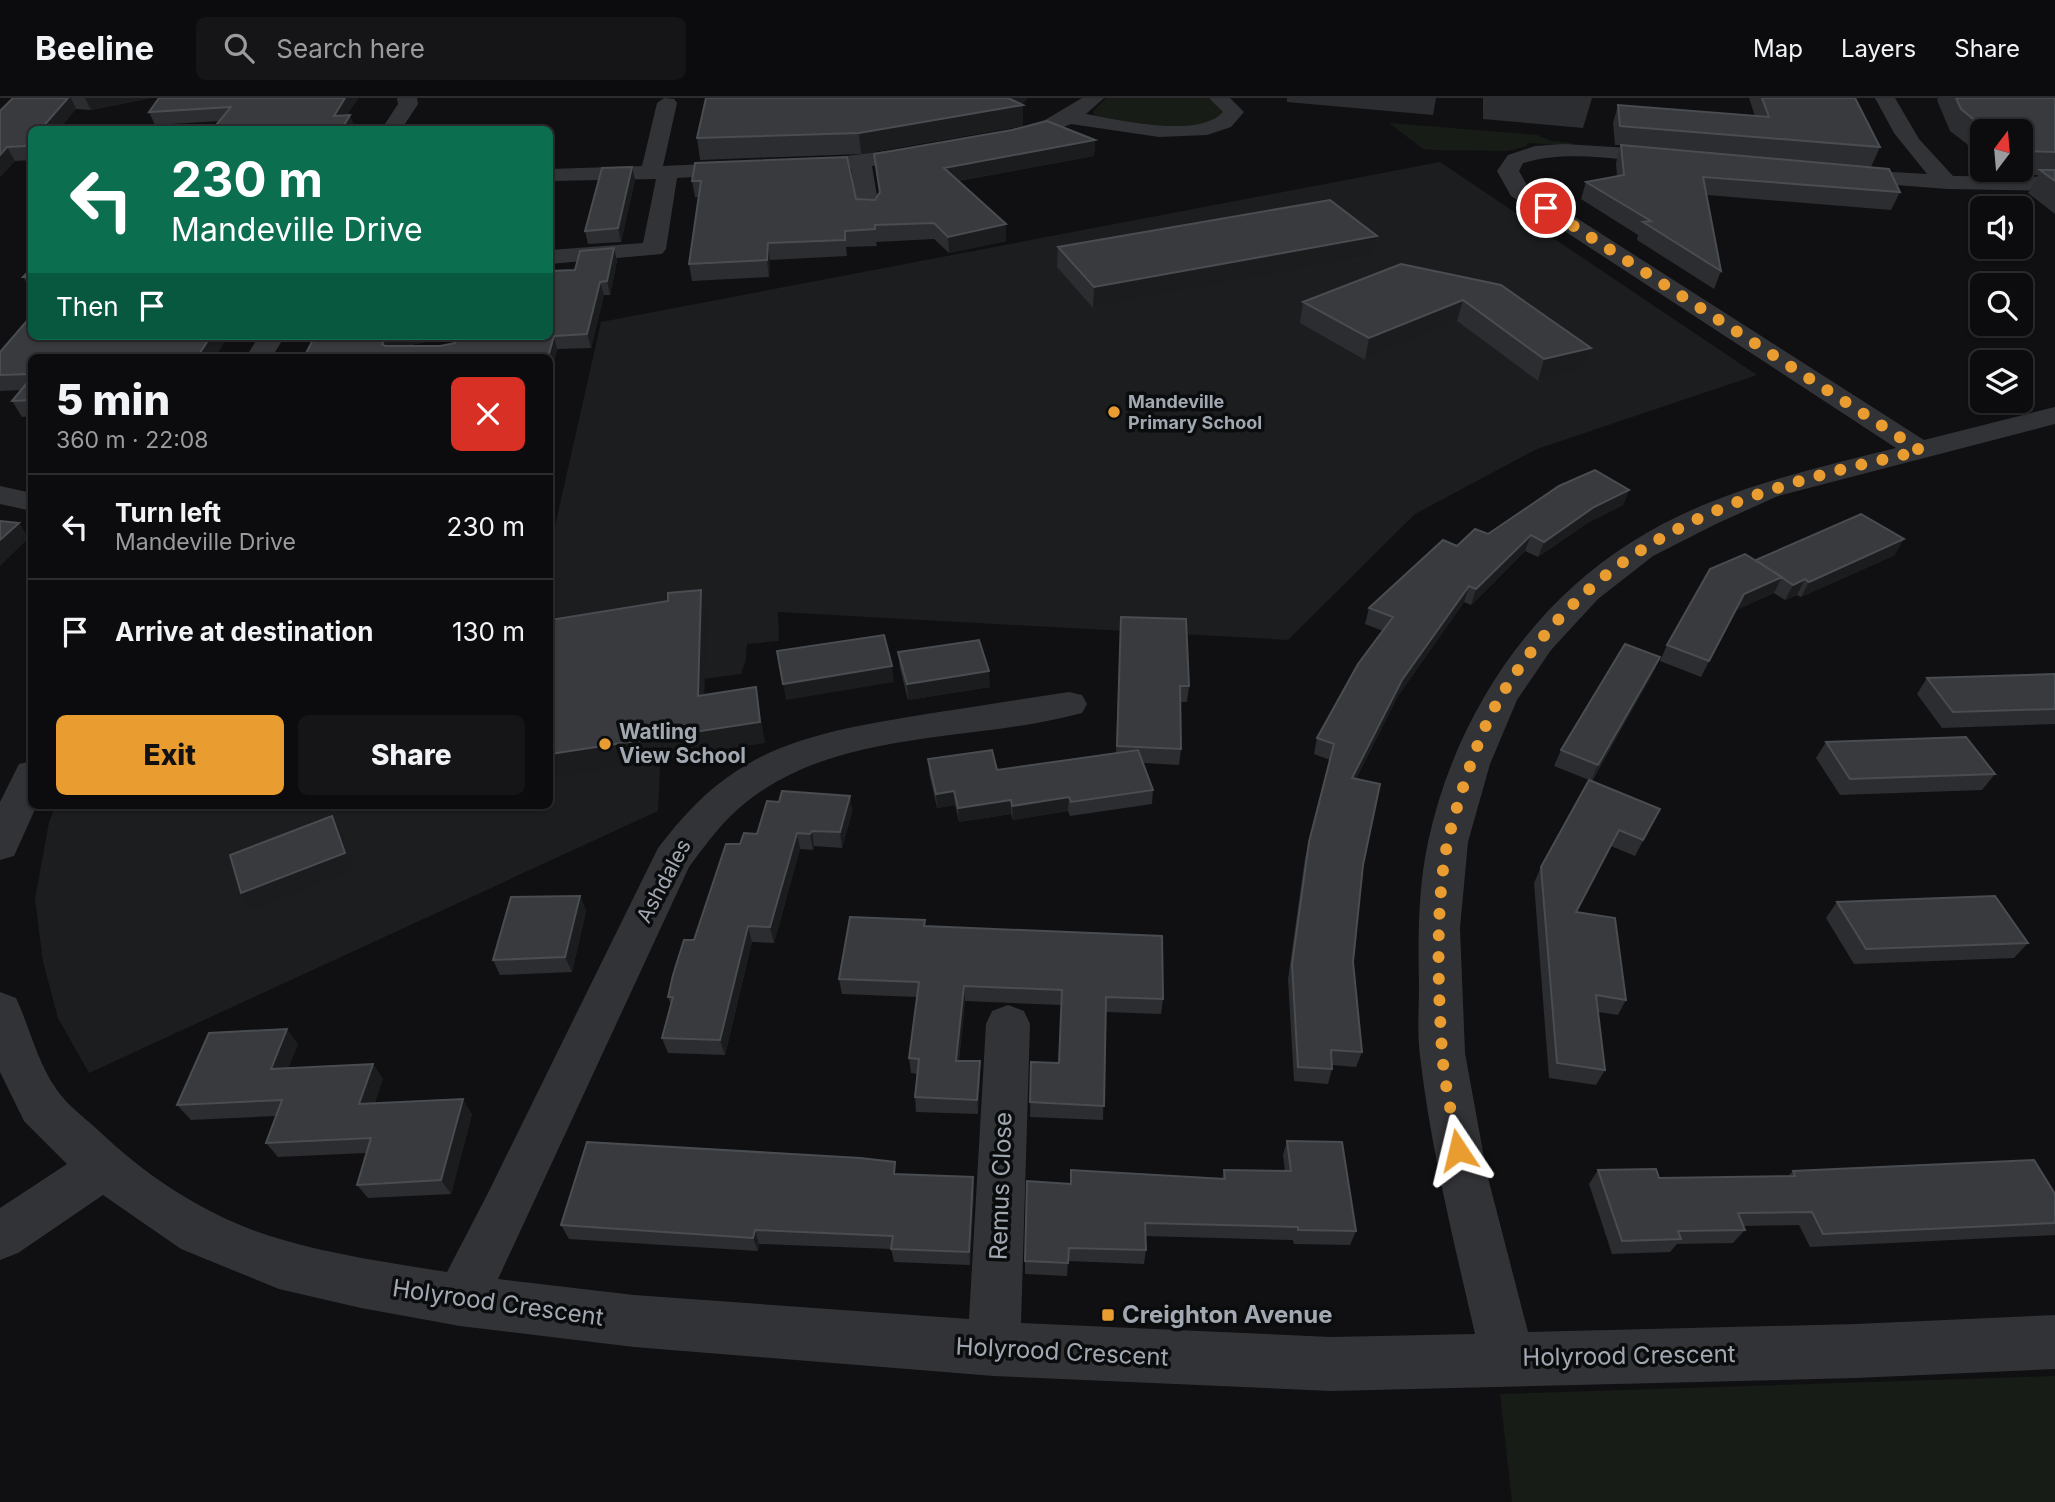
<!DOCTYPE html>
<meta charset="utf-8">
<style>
:root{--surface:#0c0c0e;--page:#151517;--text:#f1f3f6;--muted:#9a9b9e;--line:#2c2c2e;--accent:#e99d31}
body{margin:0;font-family:Inter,sans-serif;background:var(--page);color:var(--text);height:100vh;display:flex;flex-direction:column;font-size:26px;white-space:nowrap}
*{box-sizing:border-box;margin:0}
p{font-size:23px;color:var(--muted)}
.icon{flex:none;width:38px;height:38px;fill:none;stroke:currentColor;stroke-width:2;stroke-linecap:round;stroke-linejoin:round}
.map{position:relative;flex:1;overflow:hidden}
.side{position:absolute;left:28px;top:256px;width:525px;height:455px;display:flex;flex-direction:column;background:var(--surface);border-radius:10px;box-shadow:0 2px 5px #0004,0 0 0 2px var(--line)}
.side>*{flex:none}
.guide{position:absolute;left:28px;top:28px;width:525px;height:214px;border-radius:10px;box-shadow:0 2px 5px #0004,0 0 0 2px var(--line);background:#0b6e4f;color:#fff;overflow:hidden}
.needle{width:46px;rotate:16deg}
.controls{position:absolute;left:1970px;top:21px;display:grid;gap:14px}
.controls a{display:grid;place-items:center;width:63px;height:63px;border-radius:10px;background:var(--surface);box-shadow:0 2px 5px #0004,0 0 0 2px var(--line);font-size:35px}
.pin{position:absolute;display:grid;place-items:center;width:60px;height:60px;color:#fff;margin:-30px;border:4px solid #fff;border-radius:50%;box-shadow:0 2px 7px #0007}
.me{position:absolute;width:77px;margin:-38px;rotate:350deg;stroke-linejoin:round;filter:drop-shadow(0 0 5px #0008)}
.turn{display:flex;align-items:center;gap:24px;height:147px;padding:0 28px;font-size:32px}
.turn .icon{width:91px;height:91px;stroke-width:2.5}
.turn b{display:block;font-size:49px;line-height:60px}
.then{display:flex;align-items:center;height:66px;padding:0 28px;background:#0003;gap:14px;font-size:26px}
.round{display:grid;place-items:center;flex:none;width:74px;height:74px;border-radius:10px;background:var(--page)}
.head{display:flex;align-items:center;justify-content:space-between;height:119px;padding:0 28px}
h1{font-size:42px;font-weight:800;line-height:52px}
.button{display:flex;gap:14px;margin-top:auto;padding:14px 28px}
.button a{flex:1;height:80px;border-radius:10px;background:var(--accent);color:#111;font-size:28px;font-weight:800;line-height:80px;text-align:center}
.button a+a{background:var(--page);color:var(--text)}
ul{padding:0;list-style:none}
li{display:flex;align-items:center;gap:21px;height:105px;padding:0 28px;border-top:2px solid var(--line)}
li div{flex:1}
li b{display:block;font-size:26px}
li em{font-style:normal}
header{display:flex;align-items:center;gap:42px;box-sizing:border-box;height:98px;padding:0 35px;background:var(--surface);border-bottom:2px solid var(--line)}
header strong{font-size:33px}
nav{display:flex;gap:38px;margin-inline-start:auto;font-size:24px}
.search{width:490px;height:63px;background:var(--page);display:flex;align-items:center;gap:18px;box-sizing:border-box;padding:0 24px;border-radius:10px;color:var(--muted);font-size:26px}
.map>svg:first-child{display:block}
.built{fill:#1c1d1f}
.green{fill:#171c17}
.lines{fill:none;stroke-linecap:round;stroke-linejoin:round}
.minor{fill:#323337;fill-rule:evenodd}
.wall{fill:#2c2d30;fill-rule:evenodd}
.shaded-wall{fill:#1b1c1e}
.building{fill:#393a3e;stroke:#494c50;stroke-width:2}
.route{stroke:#e99d31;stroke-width:12;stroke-dasharray:0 21.6}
.poi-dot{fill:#e99d31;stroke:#0b0c0d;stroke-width:2.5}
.labels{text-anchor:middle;stroke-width:7;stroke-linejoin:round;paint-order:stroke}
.far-poi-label{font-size:18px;font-weight:bold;fill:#a2a8b2;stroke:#0b0c0d;text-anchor:start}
.poi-label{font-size:21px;font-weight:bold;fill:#a2a8b2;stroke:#0b0c0d;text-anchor:start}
.street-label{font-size:21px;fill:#a2a8b2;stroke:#0b0c0d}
.near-street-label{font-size:24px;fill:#a2a8b2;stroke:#0b0c0d}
.near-poi-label{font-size:24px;font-weight:bold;fill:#a2a8b2;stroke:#0b0c0d;text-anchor:start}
</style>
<header>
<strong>Beeline</strong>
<div class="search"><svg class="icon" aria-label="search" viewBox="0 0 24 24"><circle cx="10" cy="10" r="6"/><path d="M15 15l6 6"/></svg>Search here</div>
<nav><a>Map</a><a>Layers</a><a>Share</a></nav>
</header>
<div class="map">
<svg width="2055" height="1404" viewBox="0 0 2055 1404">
<rect width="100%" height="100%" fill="#101012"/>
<path class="built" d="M1440 64 1757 277 1537 351 1415 416 1288 542 778 514 779 543 747 546 746 561 741 576 664 586 658 713 89 975 58 920 43 864 35 801 49 724 56 707H550V428H555L601 224Z"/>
<path class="green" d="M1106 0H1207L1215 3 1223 14 1217 23 1176 31 1106 22 1095 18 1093 13Z
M1389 25 1537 37 1552 43 1572 45V48L1527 45V48L1507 53 1432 52 1423 51Z
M2055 1278V1404H1512L1500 1296Z"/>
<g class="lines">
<path class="minor" d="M397 0H417L418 6 401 32H381L398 6Z
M664 0 674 1 677 5 663 68 831 60 924 48 931 50 934 54 931 58 924 60 872 68 879 110 876 115H860L857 110 851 70 677 80 666 151 662 156 550 166V152L643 145 656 81 550 83V71L642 68 657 5Z
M1082 0H1104L1086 16C1119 22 1199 41 1223 14L1209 0H1230L1244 14 1231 29 1207 37 1159 39 1071 26 1048 35 1004 46 997 44 994 40 997 36 1045 22Z
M1875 0H1895L1919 41 1953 78 2055 79V93L1947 91 1833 82 1830 77 1833 72 1841 71 1927 76 1894 35Z
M1564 46 1629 50 1677 57 1681 61 1677 65 1670 67C1623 62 1569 51 1523 65L1519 73 1528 89 1924 342 2055 309V326L1778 398 1716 426 1653 458 1598 501 1551 552 1517 602 1490 666 1468 744 1460 830 1465 955 1487 1076 1528 1234 1856 1226 2055 1217V1271L1856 1280 1331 1293 994 1278 634 1249 460 1228 361 1210 279 1191 181 1151 103 1097 18 1155 0 1162V1110L67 1066 24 1023 0 974V894L16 900C30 930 37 964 57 992 67 1007 85 1020 99 1033 149 1081 213 1122 280 1141 334 1157 391 1165 447 1174L487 1097 658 750C681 720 705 693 738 672 793 636 863 627 926 616 974 609 1021 601 1069 594L1082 597 1087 606 1082 615C969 646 830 629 737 712 718 729 704 749 689 769L498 1181 634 1197 969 1221 986 926 992 913 1008 907 1024 913 1030 926 1021 1225 1331 1239 1475 1236C1454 1144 1431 1052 1420 958 1417 935 1419 911 1419 888 1418 840 1418 791 1428 744 1454 623 1526 511 1630 445 1711 393 1805 373 1896 350L1511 98 1497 73 1508 57 1535 48Z
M259 238H285L272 259H246Z
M0 388 32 395V413L0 406Z
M32 663V707H37L14 758 0 762V704L19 666Z"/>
</g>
<path class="wall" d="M13 0H151L91 12 76 11 32 32V62L15 63 0 79Z
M159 0H358L347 17 355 30 354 32H212L219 23 155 27 149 14Z
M1287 0H1436L1433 17 1287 4Z
M1483 0H1592L1583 30 1483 21Z
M1749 0H1855L1880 49 1871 69 1625 48 1900 94 1891 112 1707 97 1721 173 1714 191 1637 142 1638 137 1581 101 1586 84 1617 78 1616 65 1621 47H1615L1613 25 1618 7 1755 18Z
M1938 0H2055V116L2028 95 2038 77 2004 75 1999 72H2021V33H1983V59L1980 56 1978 60 1973 61 1967 46 1950 33 1937 2Z
M1022 6 1023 28 861 56 700 62 697 40Z
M1095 42 1094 58 958 83 1006 126V143L949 155 934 141 876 144 877 148 846 149 847 158 770 162 769 179 692 183 689 166 698 99H695L692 83 695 65 856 101 875 102 879 95 874 56Z
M632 69 635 82 621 144 588 146 585 133Z
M1377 138 1373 158 1093 210 1057 169 1058 149Z
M614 150 617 163 610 197H604L591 250 557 251 550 284V259H304L315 238H550L575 172ZM449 239 458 242 455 245 440 248H406Z
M1401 166 1591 250 1584 272 1538 283 1457 223 1365 262 1300 225 1303 204Z
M32 170V193L23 179Z
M32 238H228L215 259H32V318L22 319 12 303 21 292 0 293V254Z
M1629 392 1623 407 1589 424 1538 459 1525 453 1471 507 1464 504 1398 598 1356 681 1363 767 1353 864 1362 954 1356 969 1332 967V971L1328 986 1294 983 1288 881 1305 760 1330 662 1314 656 1317 640 1383 533 1365 526 1369 510 1457 448 1488 436Z
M1895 457 1801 499 1797 497 1785 502 1774 495 1736 512 1701 579 1660 563 1667 547 1755 462Z
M1120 534 1189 588 1187 604H1181V651L1179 667 1143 665 1153 692 1152 706 1070 718 1068 713 1013 722 1011 716 959 724 955 707 937 710 929 675 928 661 997 672 1116 655Z
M898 554 990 589 908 602 900 570Z
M1660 559 1653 575 1592 683 1660 711 1635 758 1611 748 1576 814 1626 902 1618 917 1598 914 1605 972 1596 987 1549 980 1534 785 1541 769 1589 682 1554 668 1561 652Z
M2055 576V626L1942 630 1917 596 1927 580Z
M1826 644 1995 676 1982 692 1840 697 1816 660Z
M850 698 852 714 842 750 814 748 813 752 800 751 774 845 752 844 725 957 668 955 662 940 671 907 668 899 740 746 757 736Z
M580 798 586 813 572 874 500 877 493 862Z
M1837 804 2028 845 2014 860 1854 866 1826 820Z
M925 828 1163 901 1161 916 1106 914 1103 1022 1030 1019 1031 964 1059 965 1061 907 965 903 959 963 980 978 978 1016 916 1014 915 999 918 976 911 975 909 960 917 899 842 896 839 881Z
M298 946 288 970 373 966 383 981 374 1005 472 1016 451 1096 368 1100 357 1087 366 1055 278 1059 266 1045 276 1018 191 1022 177 1007Z
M1287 1043 1356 1133 1350 1147 1294 1146 1293 1142 1145 1138 1146 1152 1144 1166 1068 1163 1067 1178 1025 1176V1163L1222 1081 1224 1072 1285 1073 1283 1057Z
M1598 1072 1659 1080 1788 1078 1793 1073 2055 1096V1137L1810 1149 1799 1127 1743 1128 1745 1132 1733 1145 1677 1146 1670 1154 1612 1156 1589 1086Z
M897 1077 974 1093 970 1167 894 1164 891 1151 759 1146 758 1153 569 1141 561 1127Z"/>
<path class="shaded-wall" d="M68 0H71L76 11 59 32H40Z
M85 0H151L91 12Z
M345 0H358L338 31 334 18Z
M1008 0H1028L1022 7H1023V28L861 56 859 35Z
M350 17 355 30 354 32H341Z
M32 41V61L25 48Z
M1983 41V51L1978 60 1973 61Z
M1095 42 1094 58 945 85 944 70Z
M7 49 15 63 0 79V57Z
M632 69 635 82 621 144 618 130Z
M1006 126V143L949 155 948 139Z
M1377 138 1373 158 1093 210 1094 189Z
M768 145 770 162 769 179 767 162Z
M614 150 617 163 610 197 607 183Z
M600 184 604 197 591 250 587 236Z
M1463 202 1457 223 1365 262 1369 240Z
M211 238H228L215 259H197Z
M388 238H449V239L393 250 387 259 382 246Z
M554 238 557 251 550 284V259H548Z
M1591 250 1584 272 1538 283 1544 261Z
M1629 392 1623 407 1589 424 1538 459 1544 444 1594 409Z
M19 425 29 440 0 468V442Z
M1531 437 1525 453 1471 507 1476 491Z
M1904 441 1895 457 1801 499 1809 484Z
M1782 479 1774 495 1736 512 1701 579 1744 496Z
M1805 481 1797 497 1785 502 1793 487Z
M1469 488 1464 504 1398 598 1348 696 1352 680 1402 582Z
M701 492 706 514 704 620 698 598Z
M1660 559 1653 575 1591 683 1598 667Z
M892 568 894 584 786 602 783 586Z
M989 573 990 589 908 602 907 586Z
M756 589 765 645 551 679V689H550V656Z
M954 693 955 707 937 710 936 696Z
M850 698 852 714 842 750 840 734Z
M1069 699 1068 713 1013 722 1012 708Z
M1011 702V716L959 724 958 710Z
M387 707H405L390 713Z
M332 718 341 734 354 770 252 811 241 795Z
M812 733 814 748 813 752 810 736Z
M797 735 800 751 774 845 770 829Z
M580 798 586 813 572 874 565 859Z
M748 828 752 844 725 957 720 942Z
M964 888 965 903 957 977 956 963Z
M287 931 298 946 282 986 271 971Z
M980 963V978L978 1016 977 1002Z
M373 966 383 981 370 1020 359 1006Z
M463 1001 472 1016 451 1096 441 1082Z
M973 1079 974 1093 970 1167 969 1154Z
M755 1132 759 1146 758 1153 753 1140Z"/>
<path class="building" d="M13 0H68L40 32H32V41L25 48 7 49 0 57V13Z
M159 0H345L334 18 350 17 341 32H212L231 9 149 14Z
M706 0H1008L1023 7 859 35 697 40Z
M1762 0H1855L1880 49 1620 28 1618 7 1769 19Z
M1956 0H2055V54L2021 53V33H1983V36L1977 24 1961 11Z
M1047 23 1095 42 944 70 1006 126 948 139 934 125 875 127V131L845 133V142L768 145 767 162 689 166 701 83H692L695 65 847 59 856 101 875 102 880 94 874 56 1012 32Z
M1621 47 1889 71 1900 94 1703 79 1721 173 1643 124 1651 123 1586 84 1624 77Z
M632 69 618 130 585 133 602 70Z
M2040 72H2055V83Z
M1330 102 1377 138 1094 189 1058 149Z
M614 150 607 183 600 184 587 236 554 238 548 259H304L315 238H388L382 246 385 248H440L455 245 461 238H550V173L575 172 580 153Z
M1401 166 1501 187 1591 250 1544 261 1463 202 1369 240 1303 204Z
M32 170V179H23Z
M32 217V238H211L197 259H32V276L0 277V254Z
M32 279V302L12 303Z
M1595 372 1629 392 1594 409 1544 444 1531 437 1476 491 1469 488 1402 582 1352 680 1380 686 1363 767 1353 864 1362 954 1331 952 1332 971 1298 969 1292 866 1309 744 1334 646 1317 640 1358 566 1393 519 1369 510 1443 442 1457 448 1475 431 1488 436 1559 388Z
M1861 416 1904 441 1809 484 1805 481 1793 487 1756 462Z
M0 423 19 425 0 442Z
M1745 456 1782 479 1744 496 1709 563 1667 547 1710 471Z
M701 492 698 598 756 589 760 624 550 656V522L668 503V495Z
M1121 519 1186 521 1189 588H1180L1181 651 1117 648Z
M884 537 892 568 783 586 777 553Z
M979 542 989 573 907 586 898 554Z
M1625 546 1660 559 1598 667 1561 652Z
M2055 576V611L1953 614 1927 580Z
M1966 639 1995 676 1850 681 1826 644Z
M992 652 997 672 1138 652 1153 692 1071 704 1069 699 1012 708 1011 702 958 710 954 693 936 696 928 661Z
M1589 682 1660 711 1643 742 1619 732 1576 814 1615 820 1626 902 1596 897 1605 972 1557 965 1541 769Z
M782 693 850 698 840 734 812 733 810 736 797 735 770 829 748 828 720 942 662 940 673 899H668L673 877 684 842H694L726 746H740L744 735 757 736 767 703 779 704Z
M332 718 345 755 241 795 230 757Z
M580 798 565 859 493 862 511 799Z
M1995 798 2028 845 1866 851 1837 804Z
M850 819 925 822 924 828 1162 838 1163 901 1106 899 1104 1008 1030 1004 1031 964 1059 965 1062 892 964 888 956 963H980L977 1002 915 999 919 961 909 960 919 884 839 881Z
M287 931 271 971 373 966 359 1006 463 1001 441 1082 357 1087 371 1040 266 1045 282 1002 177 1007 209 935Z
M1287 1043 1342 1044 1356 1133 1298 1132V1129L1145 1125 1146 1152 1069 1150 1068 1165 1025 1163 1027 1083 1071 1086V1072L1225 1081 1224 1072 1291 1073Z
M587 1044 860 1060 895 1064 894 1076 973 1079 969 1154 891 1151 893 1138 755 1132 753 1140 561 1127Z
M2034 1062 2055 1096V1125L1823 1136 1812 1114 1738 1115 1745 1132 1678 1133 1681 1141 1622 1143 1598 1072 1656 1071 1659 1080 1795 1078 1793 1073Z"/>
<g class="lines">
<path class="route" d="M1458 1052C1453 1020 1444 986 1442 953 1438 891 1435 802 1448 742 1459 699 1478 636 1501 598 1535 541 1586 486 1643 451 1726 398 1825 374 1921 353L1546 110"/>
</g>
<g class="poi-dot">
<circle cx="1114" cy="314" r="7"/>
<circle cx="605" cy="646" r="7"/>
<rect x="1101" y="1210" width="14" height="14" rx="3.5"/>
</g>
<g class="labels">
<g class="far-poi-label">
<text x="1128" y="310">Mandeville<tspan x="1128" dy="21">Primary School</tspan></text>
</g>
<g class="poi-label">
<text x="619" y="641">Watling<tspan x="619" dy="24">View School</tspan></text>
</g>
<g class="street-label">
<text transform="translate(664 783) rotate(-62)" y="7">Ashdales</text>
</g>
<g class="near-street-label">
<text transform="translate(1001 1088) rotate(-88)" y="8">Remus Close</text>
<text transform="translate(498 1205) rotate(8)" y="8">Holyrood Crescent</text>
<text transform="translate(1062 1254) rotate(3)" y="8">Holyrood Crescent</text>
<text transform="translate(1629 1258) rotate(-1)" y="8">Holyrood Crescent</text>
</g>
<g class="near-poi-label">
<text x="1122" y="1225">Creighton Avenue</text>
</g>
</g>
</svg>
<div class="controls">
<a><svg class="needle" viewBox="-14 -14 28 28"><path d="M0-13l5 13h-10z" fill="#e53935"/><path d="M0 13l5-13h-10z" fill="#9a9b9e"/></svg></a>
<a><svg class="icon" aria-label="sound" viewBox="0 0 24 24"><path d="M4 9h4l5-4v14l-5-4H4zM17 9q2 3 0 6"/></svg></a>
<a><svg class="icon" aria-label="search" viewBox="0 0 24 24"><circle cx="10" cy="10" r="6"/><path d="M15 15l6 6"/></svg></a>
<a><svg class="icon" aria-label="layers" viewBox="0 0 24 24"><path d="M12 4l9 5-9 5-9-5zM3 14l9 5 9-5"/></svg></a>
</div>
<div class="pin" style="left:1546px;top:110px;background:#d93025"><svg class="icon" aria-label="arrive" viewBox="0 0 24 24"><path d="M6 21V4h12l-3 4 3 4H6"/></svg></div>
<svg class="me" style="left:1458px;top:1052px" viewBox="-20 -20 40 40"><path d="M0-17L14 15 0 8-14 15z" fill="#e99d31" stroke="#fff" stroke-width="4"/></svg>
<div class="guide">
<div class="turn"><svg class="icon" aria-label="left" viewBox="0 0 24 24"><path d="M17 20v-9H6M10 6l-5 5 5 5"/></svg><div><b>230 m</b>Mandeville Drive</div></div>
<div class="then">Then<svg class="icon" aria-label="arrive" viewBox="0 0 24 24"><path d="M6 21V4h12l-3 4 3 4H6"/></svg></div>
</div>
<section class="side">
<div class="head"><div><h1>5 min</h1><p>360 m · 22:08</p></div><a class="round" style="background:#d93025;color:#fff"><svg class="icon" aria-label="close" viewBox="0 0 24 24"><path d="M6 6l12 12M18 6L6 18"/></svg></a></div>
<ul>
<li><svg class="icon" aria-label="left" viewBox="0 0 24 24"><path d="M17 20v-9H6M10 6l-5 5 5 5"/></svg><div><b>Turn left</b><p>Mandeville Drive</p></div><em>230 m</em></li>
<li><svg class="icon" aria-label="arrive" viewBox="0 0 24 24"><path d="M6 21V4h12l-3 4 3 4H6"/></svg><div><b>Arrive at destination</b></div><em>130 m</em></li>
</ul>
<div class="button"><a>Exit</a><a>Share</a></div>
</section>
</div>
